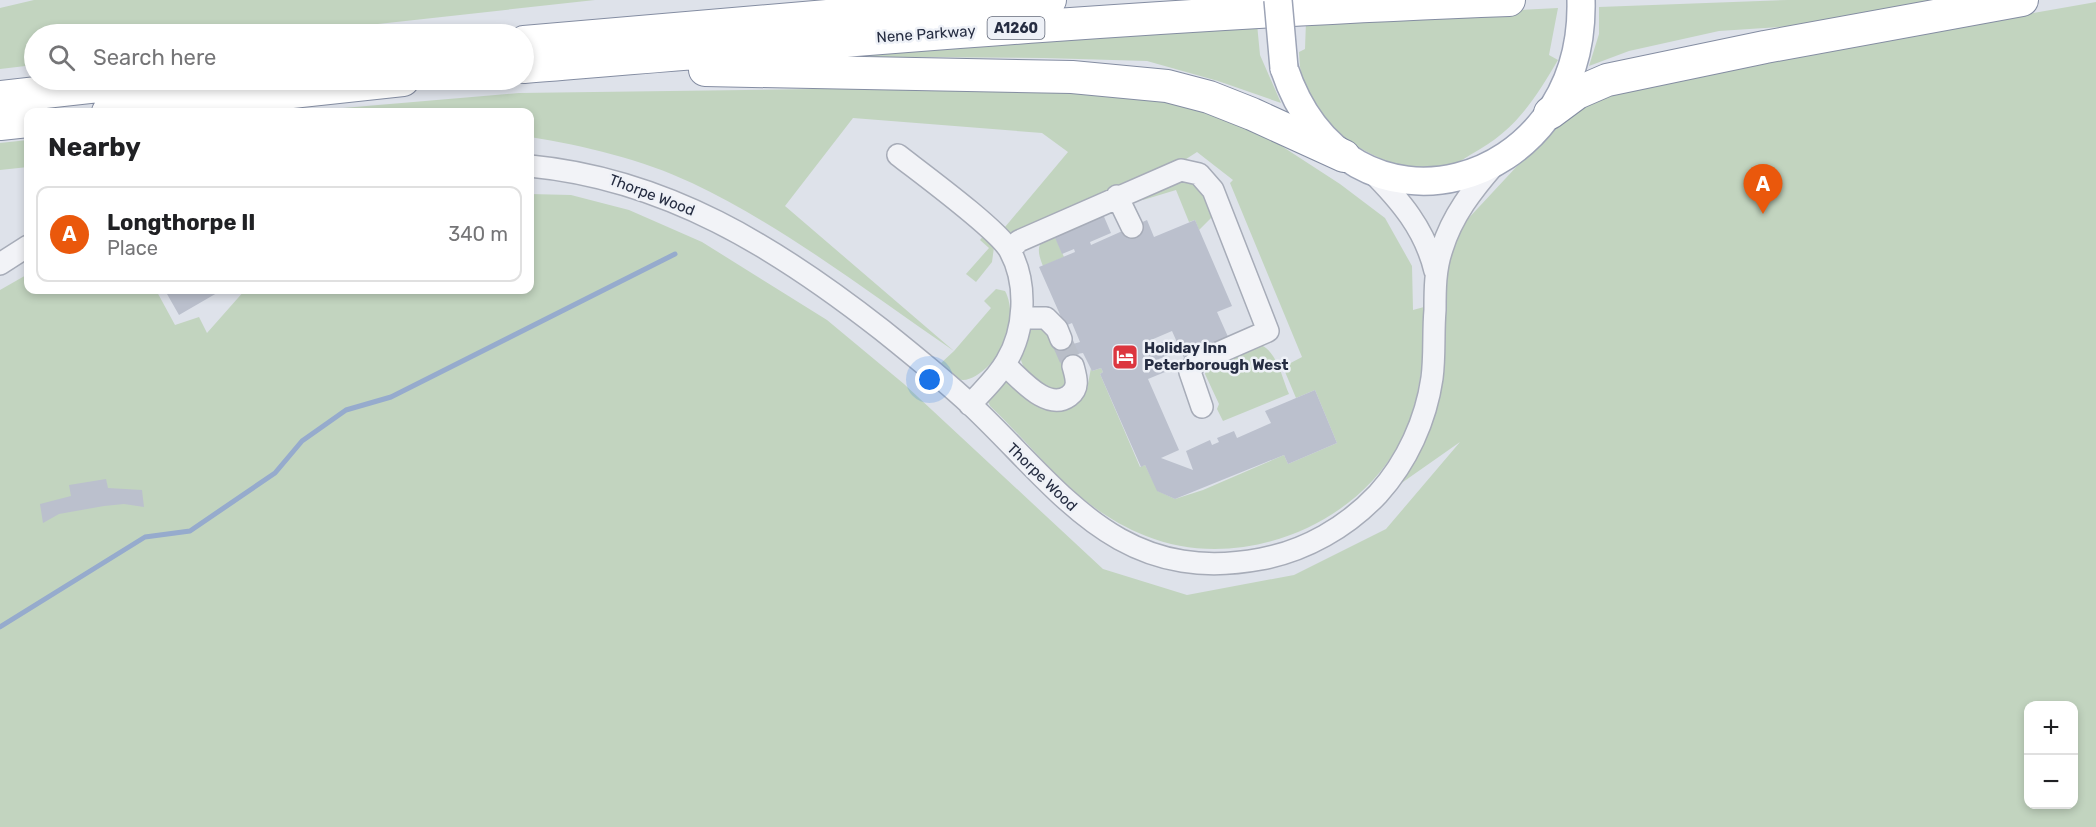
<!DOCTYPE html>
<html lang="en">
<head>
<meta charset="utf-8">
<style>
	body { margin:0; font-family:Rubik,sans-serif; background:#f6f6f6; color:#202124 }
	.controls { position:absolute; right:18px; bottom:18px; display:grid; overflow:hidden; border-radius:12px; box-shadow:0 3px 9px #0003 }
	.controls button { width:54px; height:54px; display:grid; place-items:center; padding:0; border:0; border-bottom:2px solid #e0e0e0; background:#fff; color:#202124; font:30px sans-serif }
	.you { position:absolute; left:930px; top:380px; width:21px; height:21px; margin:-15px; border:4px solid #fff; border-radius:50%; background:#1a73e8; box-shadow:0 0 0 9px #1a73e833 }
	.badge { display:grid; place-items:center; width:39px; height:39px; border-radius:50%; background:#ea580c; color:#fff; font-size:20px; font-weight:700 }
	.pin { position:absolute; translate:-50% -50px; filter:drop-shadow(0 2px 3px #0008) }
	.pin::after { content:''; position:absolute; top:32px; width:21px; height:18px; background:inherit; clip-path:polygon(0 0,100% 0,50% 100%) }
	.list { margin:0; padding:0; list-style:none }
	h2 { display:flex; justify-content:space-between; align-items:center; height:78px; margin:0; padding:0 24px; font-size:26px }
	h2 small { font-size:20px; font-weight:400; color:#757577 }
	.list li { display:grid; grid-template-columns:39px 1fr auto; gap:18px; align-items:center; box-sizing:border-box; height:96px; margin:0 12px 12px; padding:0 12px; border:2px solid #e0e0e0; border-radius:12px }
	.list b { display:block; font-size:22px; white-space:nowrap }
	.list p { margin:0; font-size:20px; white-space:nowrap; color:#757577 }
	.list em { font-size:20px; font-style:normal; color:#757577 }
	.icon { flex:none; width:33px; height:33px; fill:none; stroke:currentColor; stroke-width:2; stroke-linecap:round; stroke-linejoin:round }
	.map { position:relative; flex:none; width:2096px; height:827px; overflow:hidden }
	.search { position:absolute; background:#fff; box-shadow:0 3px 9px #0003; left:24px; top:24px; width:510px; height:66px; display:flex; align-items:center; gap:15px; box-sizing:border-box; padding:0 21px; border-radius:33px; color:#757577; font-size:22px }
	.panel { position:absolute; background:#fff; box-shadow:0 3px 9px #0003; left:24px; top:108px; width:510px; height:186px; border-radius:12px }
	.map>svg:first-child { display:block }
	.green { fill:#c2d4bf; fill-rule:evenodd }
	.lines { fill:none; stroke-linecap:round; stroke-linejoin:round }
	.stream { stroke:#96abcd; stroke-width:5 }
	.building { fill:#bbc0cd }
	.minor-tunnel { stroke:#b9bec8; stroke-width:21; stroke-dasharray:21 10; stroke-linecap:butt }
	.minor-casing { stroke:#a7acb8; stroke-width:24 }
	.major-casing { stroke:#9da4b6; stroke-width:30 }
	.highway-casing { stroke:#848da2; stroke-width:34 }
	.minor { stroke:#f2f3f7; stroke-width:21 }
	.major { stroke:#fff; stroke-width:27 }
	.highway { stroke:#fff; stroke-width:32 }
	.major-bridge-casing { stroke:#9da4b6; stroke-width:30; stroke-linecap:butt }
	.major-bridge { stroke:#fff; stroke-width:27 }
	.labels { text-anchor:middle; dominant-baseline:central; stroke-width:5; stroke-linejoin:round; paint-order:stroke }
	.shield { fill:#eef1f7; stroke:#626878; stroke-width:1.5 }
	.shield-label { font-size:14px; font-weight:bold; fill:#262d42 }
	.street-label { font-size:15px; fill:#262d42; stroke:#eef1f7 }
	.poi-label { font-size:15px; font-weight:bold; fill:#262d42; stroke:#eef1f7; text-anchor:start }
</style>
</head>
<body>
<div class="map">
<svg width="2096" height="827" viewBox="0 0 2096 827">
	<rect width="100%" height="100%" fill="#dee2ea"/>
	<path class="green" d="M34,0h561l-308,34h-253v31l-34,4v-61z
		M1788,0h206l-103,11 -98,15 -74,5 -90,20 -40,15 10,-32v-27z
		M2096,2v825h-2096v-537l28,-16v16h128l19,35 24,-8 8,16 38,-43h285v-96l41,1 58,15 73,32 125,78 77,64 199,185 84,26 107,-20 92,-46 74,-87 -67,47 36,-56 10,-71 7,-109 19,-31 95,-102 50,-32zM2028,706h46v98h-46z
		M1558,8l-9,47 9,5c-25,42 -43,71 -88,95 -7,4 -16,12 -24,13 -42,10 -108,-25 -132,-59 -12,-16 -14,-37 -15,-57l6,-3 1,-28z
		M1257,24l3,31 21,48 -63,-22 -71,-20 -103,-3 -277,-2z
		M885,88h169l131,14 72,28 83,54 45,34 27,48 1,44 11,-3c0,48 -2,94 -25,137 -47,86 -164,128 -253,92 -71,-28 -104,-81 -156,-130l-3,-7 12,-22 76,24 12,-12 4,-21 1,3 9,-3 2,4 -3,2 40,93 5,-2 13,26 17,8 28,-9 81,-35 4,9 49,-21 -22,-53 -19,8 -13,-31 19,-10 -72,-174 3,-3 -36,-28 -17,11 -172,72 -15,-12 3,-4 9,8 63,-75 -26,-19 -189,-15 -68,88 169,145 37,-43 -7,-7 12,-12 9,2c7,12 7,36 2,50 -6,14 -33,45 -49,38 -6,-2 -13,-10 -18,-15l14,-13c-85,-58 -169,-124 -262,-168 -51,-24 -107,-37 -162,-46v-25h-234l223,-19z
		M28,140v27l-28,3v-27z
		M1195,180l18,30 -1,7 -13,13 -4,-10 -6,2 -13,-32 -33,10 2,-6 20,-12z
		M1053,232l11,25 -21,9c-7,-17 -6,-24 10,-34z
		M984,235l10,12 -2,15 -16,20 -10,-8 23,-26 -9,-8z
		M1041,326l11,3 18,39 -4,23h-19c-23,-21 -38,-32 -16,-62z
		M1256,344c20,2 26,34 33,50l-66,27 -6,-12 2,-5 -14,-30 1,-6z"/>
	<g class="lines">
		<path class="stream" d="M0,627l145,-90 45,-6 85,-58 27,-32 44,-31 45,-13 284,-143"/>
	</g>
	<path class="building" d="M1102,212l9,21 -21,9 1,3 56,-25 7,17 41,-17 37,86 -15,6 12,27 -45,19 -12,-27 -21,9 3,6 9,-4 5,13 -9,4 6,13 -17,7 31,71 -18,8 32,12 -7,-19 24,-11 2,5 7,-3 -2,-4 17,-7 3,7 34,-15 -6,-12 50,-21 22,53 -49,21 -4,-9 -109,44 -18,-8 -12,-26 -4,2 -41,-93 3,-2 -2,-4 -9,3 -9,-18 -6,1 3,9 -17,6 -10,-26 16,-7 4,8 7,-2 -8,-19 -7,3 -26,-59 36,-15 -1,-3 -12,5 -9,-21z
		M175,290h40l2,3 -38,22 -12,-21z
		M106,479l2,9 34,2 2,17 -20,-3 -20,2 -45,8 -16,9 -3,-19 31,-8 -2,-11z"/>
	<g class="lines">
		<path class="minor-tunnel" d="M1061,339l12,27"/>
		<defs>
			<path id="minor" d="M898,155c23,18 101,75 112,96 18,33 15,80 -4,111 -9,16 -24,29 -36,43
				M530,166c136,13 246,81 352,164 30,24 61,49 89,75 90,85 147,181 290,154 44,-8 86,-32 117,-65 29,-32 48,-74 54,-116 3,-22 1,-46 3,-68 0,-20 0,-41 7,-61 10,-33 31,-60 53,-85
				M1370,170c30,30 55,59 65,101
				M1117,196l15,31
				M1010,250l9,-9 162,-71 18,4 14,16 55,141 -73,32 -5,9 12,35
				M0,264l28,-18
				M1022,318h24l11,11 4,10
				M1005,365c15,13 42,47 64,31 11,-8 7,-19 4,-30"/>
			<path id="major" d="M1284,68c63,189 302,124 297,-68"/>
			<path id="highway" d="M524,42l419,-36 107,-6
				M524,67c328,-27 656,-55 985,-67
				M705,70l367,7 95,9 42,11 43,17 92,42
				M0,97l152,-17
				M108,112l295,-32
				M1550,113l27,-20 30,-13 158,-33 257,-47
				M0,124l28,-3"/>
		</defs>
		<use href="#minor" class="minor-casing"/>
		<use href="#major" class="major-casing"/>
		<use href="#highway" class="highway-casing"/>
		<use href="#minor" class="minor"/>
		<use href="#major" class="major"/>
		<use href="#highway" class="highway"/>
		<defs>
			<path id="major-bridge" d="M1278,0l6,68"/>
		</defs>
		<use href="#major-bridge" class="major-bridge-casing"/>
		<use href="#major-bridge" class="major-bridge"/>
	</g>
	<defs>
		<symbol id="hotel-square" viewBox="-11 -11 22 22"><rect x="-9" y="-9" width="18" height="18" rx="4" fill="#dc363f" stroke="#eef1f7"/><path d="M-6-4.5h1.5V1H6V5H4.5V3h-9V5H-6ZM-4 0a1.8 1.8 0 1 1 3.6 0ZM.5 0V-2.5h3Q6-2.5 6 0Z" fill="#fff"/></symbol>
	</defs>
	<g fill-rule="evenodd">
		<use href="#hotel-square" x="1110" y="342" width="30" height="30"/>
	</g>
	<g class="labels">
		<rect class="shield" x="987.5" y="17" width="57" height="22" rx="4.5"/>
		<g class="shield-label">
			<text x="1016" y="28">A1260</text>
		</g>
		<g class="street-label">
			<text transform="translate(926 34) rotate(-4)">Nene Parkway</text>
			<text transform="translate(652 195) rotate(21)">Thorpe Wood</text>
			<text transform="translate(1042 477) rotate(44)">Thorpe Wood</text>
		</g>
		<g class="poi-label">
			<text x="1144" y="348">Holiday Inn<tspan x="1144" dy="17">Peterborough West</tspan></text>
		</g>
	</g>
</svg>
<div class="controls">
<button>+</button>
<button>−</button>
</div>
<div class="you"></div>
<div class="pin badge" style="left:1763px;top:214px">A</div>
<div class="search"><svg class="icon" aria-label="search" viewBox="0 0 24 24"><circle cx="10" cy="10" r="6"/><path d="M15 15l6 6"/></svg>Search here</div>
<section class="panel">
<h2>Nearby<small></small></h2>
<ul class="list">
<li><span class="badge">A</span><div><b>Longthorpe II</b><p>Place</p></div><em>340 m</em></li>
</ul>
</section>
</div>
</body>
</html>
